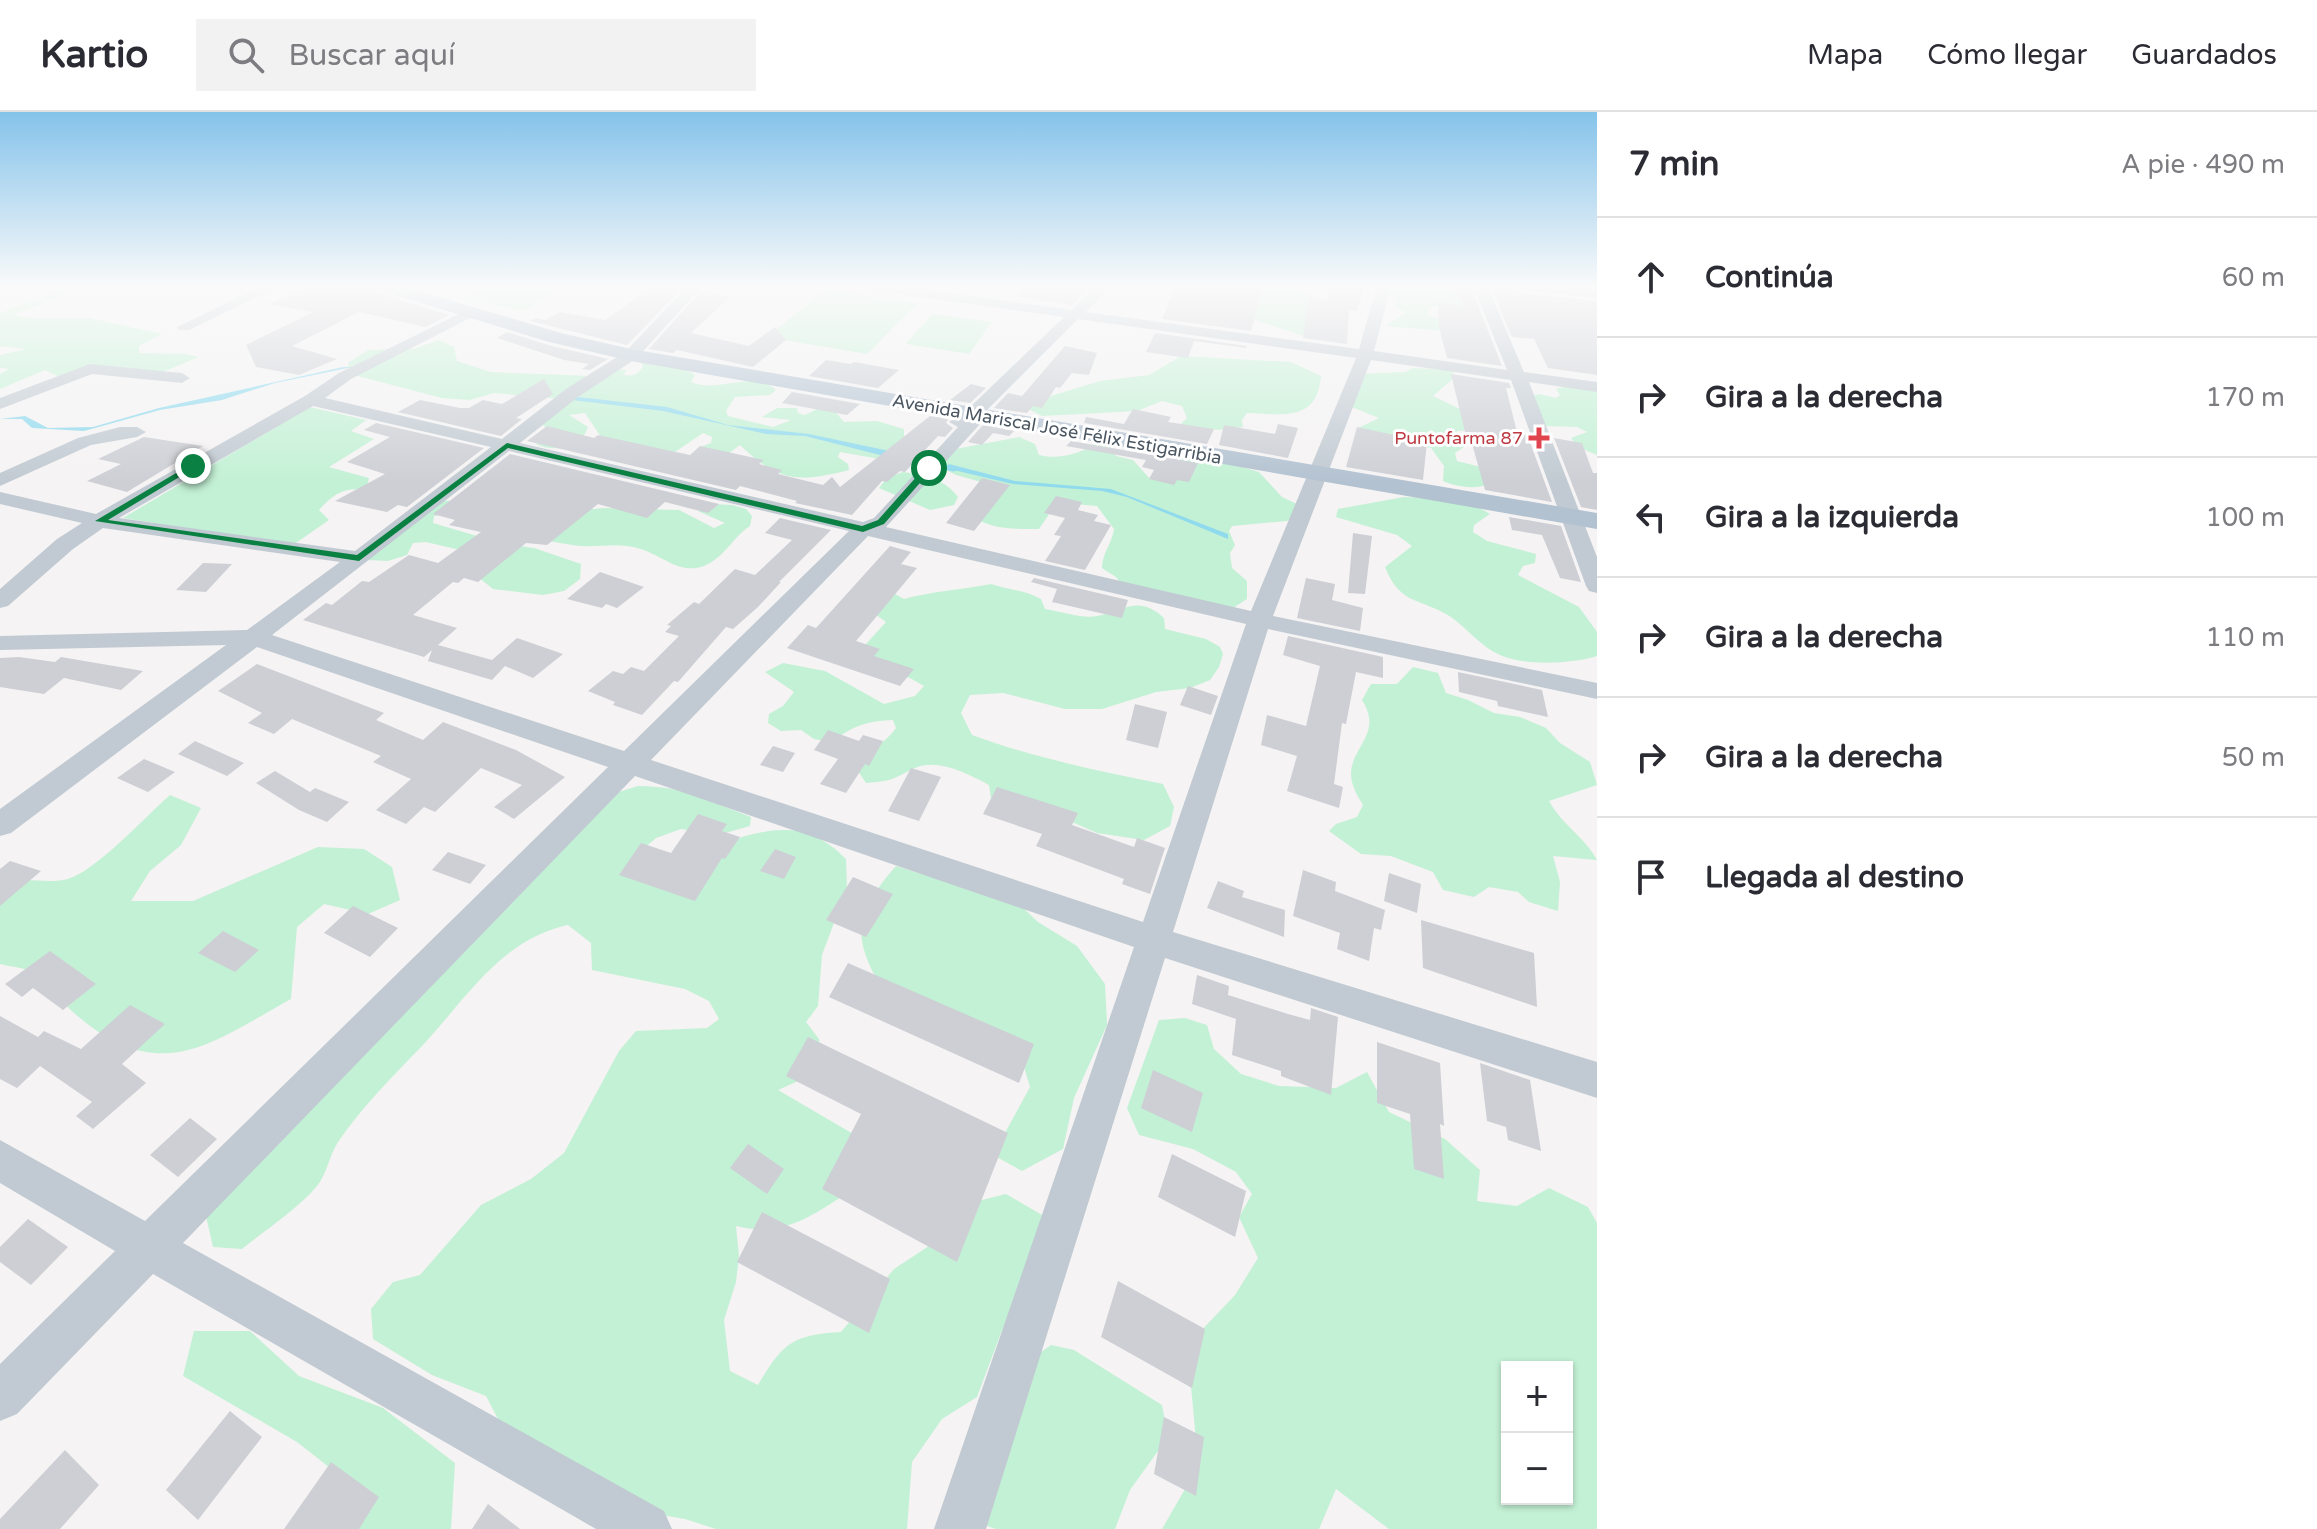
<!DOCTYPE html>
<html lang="es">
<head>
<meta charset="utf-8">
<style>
	body { margin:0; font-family:"Varela Round",sans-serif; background:#f2f2f3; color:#2b2b33 }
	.controls { position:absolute; right:24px; bottom:24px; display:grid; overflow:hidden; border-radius:0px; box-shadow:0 2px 6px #0004 }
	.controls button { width:72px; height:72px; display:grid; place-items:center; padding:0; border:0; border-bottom:2px solid #e1e1e2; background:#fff; color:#2b2b33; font:40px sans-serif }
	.stop { position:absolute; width:24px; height:24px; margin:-18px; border:6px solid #0b8043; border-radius:50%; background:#fff }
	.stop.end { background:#0b8043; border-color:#fff; box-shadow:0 2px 8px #0008 }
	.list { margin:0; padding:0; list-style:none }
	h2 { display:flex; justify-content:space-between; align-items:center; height:104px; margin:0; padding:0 32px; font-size:34px }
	h2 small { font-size:26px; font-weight:400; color:#7c7c81 }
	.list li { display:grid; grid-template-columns:52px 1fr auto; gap:24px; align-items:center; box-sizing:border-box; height:120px; padding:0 32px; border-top:2px solid #e1e1e2 }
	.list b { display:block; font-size:30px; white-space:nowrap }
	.list em { font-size:26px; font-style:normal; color:#7c7c81 }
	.icon { flex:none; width:44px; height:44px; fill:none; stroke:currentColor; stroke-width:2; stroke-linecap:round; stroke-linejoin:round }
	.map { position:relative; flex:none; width:1597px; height:1417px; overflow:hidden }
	header { display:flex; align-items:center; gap:48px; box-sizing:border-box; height:112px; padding:0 40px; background:#fff; border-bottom:2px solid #e1e1e2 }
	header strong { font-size:38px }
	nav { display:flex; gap:44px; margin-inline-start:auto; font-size:28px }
	.search { width:560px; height:72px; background:#f2f2f3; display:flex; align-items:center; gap:20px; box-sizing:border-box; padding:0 28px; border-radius:0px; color:#7c7c81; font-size:30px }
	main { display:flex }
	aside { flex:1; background:#fff }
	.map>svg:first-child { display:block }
	.green { fill:#c3f1d5; fill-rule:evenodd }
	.water { fill:#90daee }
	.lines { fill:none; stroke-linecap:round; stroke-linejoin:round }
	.stream { stroke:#90daee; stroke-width:5 }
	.building { fill:#cdcfd5 }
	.minor { fill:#c1cad2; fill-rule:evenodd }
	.major { fill:#b3c2d1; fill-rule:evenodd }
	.route { fill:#0b8043 }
	.health-dot { fill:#e0444e; stroke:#fff; stroke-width:3 }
	.labels { text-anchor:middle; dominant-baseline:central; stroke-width:6; stroke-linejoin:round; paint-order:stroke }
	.far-street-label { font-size:18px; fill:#4a5661; stroke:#fff }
	.far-health-label { font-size:18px; fill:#be3a42; stroke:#fff; text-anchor:end }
</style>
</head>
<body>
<header>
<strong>Kartio</strong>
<div class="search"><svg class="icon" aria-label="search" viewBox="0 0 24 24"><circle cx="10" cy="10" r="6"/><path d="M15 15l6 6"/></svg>Buscar aquí</div>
<nav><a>Mapa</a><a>Cómo llegar</a><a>Guardados</a></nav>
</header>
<main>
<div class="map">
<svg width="1597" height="1417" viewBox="0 0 1597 1417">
	<rect width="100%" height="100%" fill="#f5f3f3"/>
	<path class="green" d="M72,173h71l-42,4 -12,-3 -76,29 18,3h58l73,16 -23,12v7l47,1 13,3 -46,19 -31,-7 -62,8 -15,-7 -45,19v-15l9,-5 -9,-1v-13l26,-6 -26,-3v-33z
		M493,173h77l-46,25 -61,-10z
		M1251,173l43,4 26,9 -6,4 -1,37 -58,-19 -5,-8 -71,-2 -16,-5 10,-9z
		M1389,173h42l35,9 5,13 -37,-1 -6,5v4l26,8 -7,8 -55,-4 -6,-2 21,-13 -12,-4 3,-9 -12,-2z
		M826,177l92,14 -51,51 -100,-17z
		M932,202l60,8 -23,32 -63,-10z
		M439,228l15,7 3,14 34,11 100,4 -29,23 -68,-6 -25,7 -27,-2 -92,-24 -2,-11 20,-13 45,-1z
		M1181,244l110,6 30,14c-4,47 -39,38 -74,37l-5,7 1,7 -24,3 -40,-4 8,-8 -5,-12 -20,-5 -25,10 -95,5 -21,-11 79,-24 49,-6z
		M640,250l41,5 14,8 -4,7c28,12 61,-13 85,8l-6,5 -35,2 -9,14 2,5 45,11 18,-7 -29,-3 15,-9h20l1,5 7,2 14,-7 15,2 10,12 33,-1 27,8v14l-18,17 -46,-8 -2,5 10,7 1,6c-52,13 -70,12 -109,-25l-19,14 -23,-11 13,-5 1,-6 -9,-4 -28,19 -74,-15 -16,-24 -16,2 19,12c-6,21 -35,26 -52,17l13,-6 -3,-10 -8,-8 74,-51 14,1 -2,5c8,2 15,-1 19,-9z
		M1413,256l39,2 3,7 -22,19 25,12 17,1 4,21 -22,1 -1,7 8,9 -9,6 2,8 48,12c-18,18 -40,17 -62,8l1,-15 -13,-18 -67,-11 -8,-8 23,-11 -37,-15 12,-29 51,-2z
		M1572,273l25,4v66l-19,-8 -7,-9 16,-6 -10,-5 -31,-1 -21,-28 14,-4 17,4 4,-3 -4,-6z
		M310,295l56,13 -15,11 23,8 -45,28 40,11 -3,12c-22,-3 -33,4 -47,20l10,10 -36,25 -170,-27z
		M1019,325l16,7 4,11c18,5 43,-1 58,-13l13,5 6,9 17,4 17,19h23l10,-22 23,-1 53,16 23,25 19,9 3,8 -17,7 -55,5 -3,5 6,14 -5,8 2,15 15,13v18l-25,16 -96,-26 -10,-12 -14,-9c0,-15 10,-24 12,-39l-17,-23 -23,-2 -20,3 -15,22c-25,0 -50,1 -70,-15l16,-31 -29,-8 -22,-11 11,-13z
		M903,360c21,3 42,7 55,25l-4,8 -24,5 -51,-22 8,-10z
		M1404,385c30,1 60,0 86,17l-16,11 -1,7 14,9 49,13 -1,9 -12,3 -5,9 61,32 18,25v24c-25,8 -72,10 -97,-1 -19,-8 -33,-27 -49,-38 -29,-19 -51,-11 -66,-50l27,-21 -15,-11 -61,-18 2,-8z
		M434,388l17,1 -4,13 -13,2 -1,7 71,21 30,4 47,16 -1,15 -16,12 -21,4 -50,-6 -15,-12 -18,-27 -34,-8 -13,1 -6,12 -19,6 -21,-1z
		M710,392l22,1 14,4 6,7 -2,10c-17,11 -26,32 -46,40 -24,9 -41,-10 -63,-17 -21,-7 -40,-2 -61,-3 -20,-2 -41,-8 -61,-11l64,-25 21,-2 75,2 35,18 11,-5 -27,-12z
		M991,472c17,6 34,6 50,15l4,10c15,2 37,10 52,7 28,-5 41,-22 67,2l1,11 41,10 14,8 3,7 -4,13 -9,13 -20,8 -34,4 -54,17h-37l-62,-16 -33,2 -9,18 11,22c63,23 126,36 191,49l11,23 -4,19 -26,14 -47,-7 -36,-16h-57l-13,-19 -2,-13c-21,-11 -51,-27 -74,-17 -24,11 -20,13 -49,15l-10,-15c11,-18 28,-23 40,-40l-3,-8c-26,1 -41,6 -61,22l-18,-3 -13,-9 -20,1 -13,-8 1,-9 14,-8 11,-14 -29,-20 18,-9 42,8 59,33 31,-8 9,-10 -14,-8 -40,-8 -13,-16 29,-32 -11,-8 20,-20 9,5c29,-8 57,-9 87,-15z
		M1413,555l25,6 8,20 22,7 26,13 26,4 26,11 14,15 30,19 7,23 -48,16c14,25 34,34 48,59l-44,-4 7,26 -2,29 -29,-9 -11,-10 -29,-5 -15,10 -31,-7 -10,-18 -42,-16 -30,-2 -32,-23 7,-7 21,-7 6,-12c-3,-5 -7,-11 -9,-17 -15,-37 33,-49 8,-88l9,-16h26z
		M638,674c46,0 71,15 113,31l-1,9 -32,9 -37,-6 -25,9 -15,13 -4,21c26,-9 51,-17 77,-26 51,-17 90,-30 132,13l1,29 -25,67 -4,51 -12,16 13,17 3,24 -17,15 -27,12 77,45 7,49c-44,26 -72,55 -126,42l3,30 -3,26 -12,38 6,51 28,14c25,-42 34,-50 83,-53l53,-63 41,-27 23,-36 48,-12 36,21 6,38 -22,67 -24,10 -25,67 -35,22 -30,43 -5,67h-191l-31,-10 -89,-15 -96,-81 -14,-27 -54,-21 -59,-36 -2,-30 22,-27 27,-7 61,-70 50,-26 33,-26 55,-102 17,-20 71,-3 12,-9 -10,-18 -24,-12 -93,-19 -1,-27 -23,-18c-67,14 -103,75 -146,121 -30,31 -60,61 -84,96 -9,14 -11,32 -21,44 -20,24 -51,43 -75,63l-29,-2 -7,-31 403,-421z
		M170,683l31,13 -20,37 -31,26 -19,30h62l125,-54 46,2 28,18 8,33 -32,14 -44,-10 -27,23 -6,72c-83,46 -132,88 -217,14 -11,-10 -27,-33 -38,-40 -9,-5 -25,-6 -36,-9v-80c22,-9 46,1 68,-5 29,-9 78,-63 102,-84z
		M896,754l124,39 18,17 39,24 28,38 2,41 -33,73 -11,51 -41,22 -29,-16 37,-68 -11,-37 -126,-41c-36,-64 -49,-84 3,-143z
		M1185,906l22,7 7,24 27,25 38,12 57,2 31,-16 22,40 56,27 35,31 -3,31 40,5 32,-18 39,19 9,16v306h-208l-53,-40 -17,40h-157l23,-40 11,-49 -5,-54 9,-54 35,-37 23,-37 -19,-41 13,-23 -16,-22 -43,-23 -54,-14 -12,-27 32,-88zM1507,1255h60v132h-60z
		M194,1219h56l49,45 84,32 72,55 -4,66h-96l-7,-47 -51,-40 -114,-66z
		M1051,1233l23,5 88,55 6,32 -38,53 -15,39h-119l-12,-4 9,-139z"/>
	<path class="water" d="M343,255h10l-78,16 -53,17 -62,10 -76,21 -52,-3 -10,-9h-22l25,-3 23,12 45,-1 66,-19z
		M578,285l89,10 61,18 81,9 104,22 -5,6 -103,-26 -39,-2 -103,-23 -91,-11z
		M949,352l66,17 96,8 117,45v5l-101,-42 -25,-6 -89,-7 -68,-16z"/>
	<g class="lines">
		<path class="stream" d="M907,347l47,10"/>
	</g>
	<path class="building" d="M318,173h51l5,7 75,23 -23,12 -67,-15 -67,34 45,13 -38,16 -43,-8 -10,-22 67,-33 -45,-8z
		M655,173l27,3 -55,57 -97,-24 6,-3 9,2 15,-8 45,8z
		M1020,173h70l-17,20 -53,-8z
		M1177,173h87l-13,46 -89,-12z
		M1328,173h37l-8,26 -8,-1 -2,34 -44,-6 5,-41 20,3z
		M1455,173h15l32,81 -55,-8 -8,-31 -1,-24 25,3z
		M1490,173h12l10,7 85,9v74l-49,-7 -14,-29 -22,-2z
		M701,179l29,6 -39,36 58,13 26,-19 11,13 -33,27 -76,-17 -4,3 -24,-4z
		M507,220l41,13 60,14 -18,11 -8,-1 7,-5 -25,-4 -67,-22z
		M1155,221l92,13 -1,2 -52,-7 -6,17 -42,-6z
		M1065,234l32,7 -8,22 -17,-2 -12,15 -4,-1 -14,21 -9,-2 -6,7 -33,-5 14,-15 14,3z
		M826,248l25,4 3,-2 45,8 -21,18 -69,-12z
		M1451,262l58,9 2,5h-5l11,44 10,2 25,68 -67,-12 -16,-57 -4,-1z
		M544,267l9,15 -37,24 6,1 -21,17 -103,-24 22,-12 40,8h9l14,-8 19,4z
		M971,272l15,4 -16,15 -20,-3z
		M792,280l68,12 -13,11 -65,-12z
		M1133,297l38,8 -3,5 46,7 -7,15 -123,-21 2,-6 38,7z
		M930,304l18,3 -2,4 7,5 -8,9 -7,-1 -33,36 -5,-1 -13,11 -5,-1 -30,34 -57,-12 2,-2 -57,-15 -4,4 -209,-49 20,-15 47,12 4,-3 92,20 10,-9 64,14 -5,4 23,6 -4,4 45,11 9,-8 8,10z
		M376,311l108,25 -77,59 -9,-2 -11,7 -52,-11 50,-27 -38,-12 43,-25 -26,-7z
		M1278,312l20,4 -10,30 -69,-13 5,-20 51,9z
		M983,313l31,6 -5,5 -16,-3 -11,12 -14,-3z
		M1357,315l70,15 -4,38 -77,-13z
		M144,325l59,9 -76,46 -40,-11 34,-17 -23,-5z
		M1554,326l28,5 11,30h4v37l-16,-3z
		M1071,329l127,22 -9,19 -12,-2 -3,5 -25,-6 5,-9 -12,-3 4,-7 -80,-14z
		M510,342l209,50 -11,9 -43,-11 -18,16 -49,-14 -51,41 -21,-2 -48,39 -14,-4 -6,5 -5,-1 -40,33 44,13 -19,17 54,15 25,-22 46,16 -30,24 -28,-12 -13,14 -64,-19 4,-11 -8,7 -121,-37 23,-17 6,2 30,-24 7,1 40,-27 29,8 43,-31 -32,-7 6,-5 -22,-6z
		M982,366l28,7 -36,46 -28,-8z
		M1056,384l26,6 -4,8 20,5 -4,6 17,4 -26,45 -40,-9 16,-25 -7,-1 11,-17 -21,-5z
		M1509,405l52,9 20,56 -21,-4 -18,-43 -30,-5z
		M780,406l51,12 -52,52h2l-23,25 -25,22 -7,-2 -48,55 -4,-1 -32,34 -29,-10 2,-3 -27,-11 25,-20 10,3 8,-7 13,4 35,-35 -14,-4 6,-6 -4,-1 27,-23 5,2 36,-35 20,6 37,-35 -27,-7z
		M1353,421l19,3 -7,58 -17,-1z
		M890,434l21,6 -10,12 16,4 -61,73 24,8 -6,7 40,13 -14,17 -113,-38 21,-23 8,3z
		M203,451l29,1 -26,28 -30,-2z
		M600,460l44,15 -27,21 -11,-4 -4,4 -35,-9z
		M1034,466l94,22 -6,18 -70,-16 5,-13 -26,-7z
		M1306,466l29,6 -3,16 31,8 -3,23 -63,-13z
		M1288,524l95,21v21l-27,-6 -10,52 -4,-1 -8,61 9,3 -4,21 -52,-17 10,-35 -36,-11 6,-30 39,11 14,-60 -37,-11z
		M19,545l36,5 6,-5 82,14 -22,19 -57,-12 -20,16 -44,-7v-29z
		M257,552l127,49 -8,7 47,20 20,-18 73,28 49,27 -51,42 -20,-12 28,-22 -41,-17 -46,44 -11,-5 -18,17 -30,-14 35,-31 -38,-17 8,-6 -89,-37 -18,15 -26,-11 14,-10 -44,-22z
		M1458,560l84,18 6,27 -50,-11 -1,-5 -38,-9z
		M1188,574l30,10 -7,19 -31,-10z
		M1135,592l32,8 -9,36 -32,-8z
		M828,618l31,11 4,-6 20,6 -14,25 -4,-2 -19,29 -26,-9 18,-25 -24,-9z
		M195,629l49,22 -17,13 -49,-22z
		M773,634l22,7 -12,19 -23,-7z
		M144,647l31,13 -27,20 -31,-14z
		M911,656l30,9 -22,44 -31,-10z
		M275,659l35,21 5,-4 34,14 -22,20 -28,-12 -43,-27z
		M997,675l81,26 -6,12 62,22 3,-9 28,10 -15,46 -28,-10 2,-5 -88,-33 6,-12 -59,-20z
		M698,702l29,10 -5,7 18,6 -15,22 -3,-1 -27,43 -76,-26 22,-32 30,10z
		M775,737l21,8 -12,22 -24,-8z
		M448,740l38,13 -16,19 -38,-14z
		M10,749l31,10 -41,35v-37z
		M1303,758l33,12 -1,9 50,19 -4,20 -7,-2 -5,33 -32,-12 3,-16 -47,-17z
		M1389,761l32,11 -4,29 -33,-12z
		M853,765l40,17 -27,43 -40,-17z
		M1218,769l26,10 -2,6 43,13 -1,27 -77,-29z
		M353,794l45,22 -28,29 -46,-24z
		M1421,808l113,33 3,54 -114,-39z
		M223,819l36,19 -24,22 -37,-19z
		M50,839l46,33 -33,26 -30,-22 -11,9 -17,-13z
		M848,851l186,81 -15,39 -190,-86z
		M1197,863l32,11 -1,9 60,19 22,6 1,-12 27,9 -7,78 -50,-19v-5l-49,-16 4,-36 -44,-15z
		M130,893l35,19 -43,40 24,19 -53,46 -17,-13 16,-14 -52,-36 -23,22 -17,-9v-63l38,21 6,-6 37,18z
		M808,925l200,96 -51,129 -135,-73 39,-75 -75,-38z
		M1377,930l63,21 4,63 -4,-2 4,55 -30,-10 -4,-55 -33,-11z
		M1480,951l50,17 11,71 -33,-11 -2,-13 -19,-6z
		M1153,958l50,23 -11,39 -51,-24z
		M190,1006l27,21 -39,38 -28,-22z
		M748,1032l36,25 -17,25 -37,-26z
		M1172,1042l74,37 -11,46 -77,-40z
		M762,1100l128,67 -21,54 -132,-71z
		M28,1107l40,28 -37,38 -31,-23v-15z
		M1118,1169l87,48 -13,59 -91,-51z
		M230,1299l32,26 -64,83 -32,-30z
		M1164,1305l40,20 -8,59 -42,-22z
		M65,1338l34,35 -39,44h-60v-10z
		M331,1350l48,35 -20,32h-75z
		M488,1392l32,25h-48z"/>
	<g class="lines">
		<path class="minor" d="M264,173h18l-93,45h-10l-2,-3z
			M689,173h14l-66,73 -59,39 -58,46 343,79 11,-4 84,-91 -9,-5 18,-12 97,-93 -201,-28 -7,-4h36l180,25 25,-25h15l-26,27 273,37 18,-64h14l-17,66 133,19 -34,-85h14l37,87 73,10v10l-68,-10 68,175v36l-8,-2 -3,-5 -75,-206 -140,-20 -98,256 324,67v16l-329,-70 -95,303 424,130v36l-432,-140 -179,571h-52l200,-582 -499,-171 -452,467 481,268 8,18h-76l-443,-255 -136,140 -17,7v-57l115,-113 -115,-68v-43l145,81 463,-454 -351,-120 -246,186 -11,3v-27l226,-164 -226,5v-14l247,-6 93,-68 -237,-34 -30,21 -65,57 -8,2v-19l57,-50 25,-16 -82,-19v-12l96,22 209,-118 34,-23 130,-64 7,4 -2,3 -123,63 -26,19 177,41 64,-50 59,-37zM1078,207l278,39 -105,253 -365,-84 95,-104 1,-8zM313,294l178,41 -136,104 -236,-33zM509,339l340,80 -225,220 -352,-116zM868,424l378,88 -103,298 -492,-162z
			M1505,173h45l47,5v8l-85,-9z
			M90,252l92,9 8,5 -8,5 -90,-9 -92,35v-11z
			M120,315h17l9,5 -9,5 -46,8 -91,41v-13l78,-35z"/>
		<path class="major" d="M372,173h27l162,48 70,16 966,164v16l-966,-168 -82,-19 -174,-53z"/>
	</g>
	<linearGradient id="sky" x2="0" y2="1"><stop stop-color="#85c3ea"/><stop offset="0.47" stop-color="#fafafa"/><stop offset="1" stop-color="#fafafa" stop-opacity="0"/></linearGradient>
	<rect width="1597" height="371" fill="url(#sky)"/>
	<path class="route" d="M507,331l355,83 16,-6 48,-54 7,2 -49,56 -21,8 -355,-84 -149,113 -264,-40 98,-58 3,4 -88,53 249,35z"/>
	<path class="health-dot" d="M1535 314h8v8h8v8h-8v8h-8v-8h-8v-8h8z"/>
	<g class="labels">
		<g class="far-street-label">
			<text transform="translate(1057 317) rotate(10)">Avenida Mariscal José Félix Estigarribia</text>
		</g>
		<g class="far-health-label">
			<text x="1523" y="326">Puntofarma 87</text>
		</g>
	</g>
</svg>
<div class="controls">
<button>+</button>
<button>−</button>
</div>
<div class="stop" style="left:929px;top:356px"></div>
<div class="stop end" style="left:193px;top:354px"></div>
</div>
<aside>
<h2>7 min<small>A pie · 490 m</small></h2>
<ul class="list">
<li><svg class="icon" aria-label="ahead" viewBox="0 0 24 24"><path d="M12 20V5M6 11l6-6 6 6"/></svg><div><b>Continúa</b></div><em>60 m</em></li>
<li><svg class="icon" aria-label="right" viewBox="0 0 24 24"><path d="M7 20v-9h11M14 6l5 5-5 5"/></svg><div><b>Gira a la derecha</b></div><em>170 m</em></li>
<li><svg class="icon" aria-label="left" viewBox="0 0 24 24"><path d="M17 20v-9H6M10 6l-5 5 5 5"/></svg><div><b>Gira a la izquierda</b></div><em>100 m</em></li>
<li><svg class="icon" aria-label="right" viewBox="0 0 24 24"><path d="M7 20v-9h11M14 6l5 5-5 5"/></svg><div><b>Gira a la derecha</b></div><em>110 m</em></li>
<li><svg class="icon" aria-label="right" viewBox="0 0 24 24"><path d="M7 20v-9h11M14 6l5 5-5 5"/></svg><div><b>Gira a la derecha</b></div><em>50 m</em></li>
<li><svg class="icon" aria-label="arrive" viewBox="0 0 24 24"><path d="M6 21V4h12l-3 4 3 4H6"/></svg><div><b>Llegada al destino</b></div></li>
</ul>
</aside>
</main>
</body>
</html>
